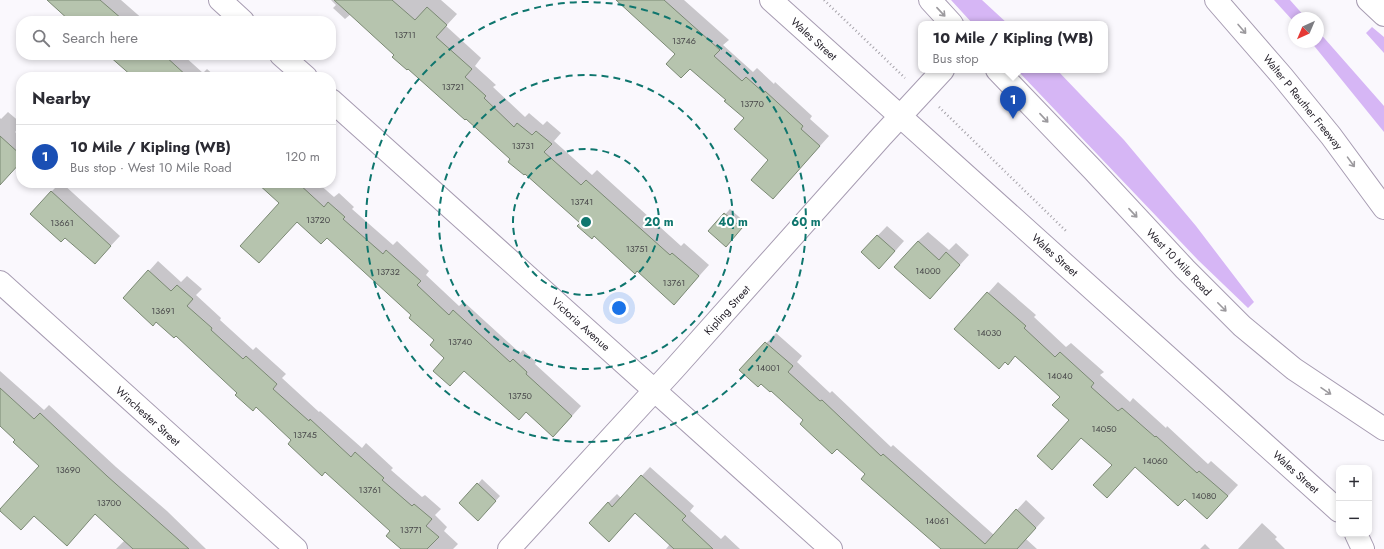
<!DOCTYPE html>
<html lang="en">
<head>
<meta charset="utf-8">
<style>
	body { margin:0; font-family:Jost,sans-serif; background:#f7f7f7; color:#2b2b33 }
	.controls { position:absolute; right:12px; bottom:12px; display:grid; overflow:hidden; border-radius:8px; box-shadow:0 2px 6px #0003 }
	.controls button { width:36px; height:36px; display:grid; place-items:center; padding:0; border:0; border-bottom:1px solid #e1e1e2; background:#fff; color:#2b2b33; font:20px sans-serif }
	.compass { position:absolute; left:1288px; top:12px; width:36px; height:36px; border-radius:50%; background:#fff; box-shadow:0 2px 6px #0003; rotate:224deg }
	.you { position:absolute; left:619px; top:308px; width:14px; height:14px; margin:-10px; border:3px solid #fff; border-radius:50%; background:#1a73e8; box-shadow:0 0 0 6px #1a73e833 }
	.badge { display:grid; place-items:center; width:26px; height:26px; border-radius:50%; background:#0b8043; color:#fff; font-size:13px; font-weight:700 }
	.pin { position:absolute; translate:-50% -33px; filter:drop-shadow(0 1px 2px #0008) }
	.pin::after { content:''; position:absolute; top:21px; width:14px; height:12px; background:inherit; clip-path:polygon(0 0,100% 0,50% 100%) }
	.popup { position:absolute; left:918px; top:21px; width:190px; height:52px; box-sizing:border-box; display:grid; place-content:center; border-radius:8px; background:#fff; filter:drop-shadow(0 1px 3px #0005); font-size:13px; white-space:nowrap; color:#7c7c81 }
	.popup b { font-size:15px; color:#2b2b33 }
	.popup::after { content:''; position:absolute; left:50%; top:100%; margin-left:-8px; border:8px solid transparent; border-top-color:#fff }
	.list { margin:0; padding:0; list-style:none }
	h2 { display:flex; justify-content:space-between; align-items:center; height:52px; margin:0; padding:0 16px; font-size:17px }
	h2 small { font-size:13px; font-weight:400; color:#7c7c81 }
	.list li { display:grid; grid-template-columns:26px 1fr auto; gap:12px; align-items:center; box-sizing:border-box; height:64px; padding:0 16px; border-top:1px solid #e1e1e2 }
	.list b { display:block; font-size:15px; white-space:nowrap }
	.list p { margin:0; font-size:13px; white-space:nowrap; color:#7c7c81 }
	.list em { font-size:13px; font-style:normal; color:#7c7c81 }
	.icon { flex:none; width:22px; height:22px; fill:none; stroke:currentColor; stroke-width:2; stroke-linecap:round; stroke-linejoin:round }
	.map { position:relative; flex:none; width:1384px; height:549px; overflow:hidden }
	.search { position:absolute; background:#fff; box-shadow:0 2px 6px #0003; left:16px; top:16px; width:320px; height:44px; display:flex; align-items:center; gap:10px; box-sizing:border-box; padding:0 14px; border-radius:16px; color:#7c7c81; font-size:15px }
	.panel { position:absolute; background:#fff; box-shadow:0 2px 6px #0003; left:16px; top:72px; width:320px; height:116px; border-radius:16px }
	.map>svg:first-child { display:block }
	.green { fill:#d6b6f5 }
	.shadow { fill:#0003 }
	.building { fill:#b6c4ae; stroke:#7b8974 }
	.lines { fill:none; stroke-linecap:round; stroke-linejoin:round }
	.minor-casing { stroke:#a79cb2; stroke-width:24 }
	.major-casing { stroke:#a79cb2; stroke-width:24 }
	.highway-casing { stroke:#a79cb2; stroke-width:24 }
	.path { stroke:#a5a2a9; stroke-width:2.5; stroke-dasharray:1 3; stroke-linecap:butt }
	.minor { stroke:#fff; stroke-width:22 }
	.major { stroke:#fff; stroke-width:22 }
	.highway { stroke:#fff; stroke-width:22 }
	.oneway { stroke:#9c9a9e }
	.ring { fill:none; stroke:#0f766e; stroke-width:2; stroke-dasharray:7 5 }
	.labels { text-anchor:middle; dominant-baseline:central; stroke-width:4; stroke-linejoin:round; paint-order:stroke }
	.number-label { font-size:9px; fill:#48484a }
	.street-label { font-size:11px; fill:#231f28; stroke:#fff }
	.centre { fill:#0f766e; stroke:#fff; stroke-width:2 }
	.ring-label { font-size:12px; text-anchor:middle; font-weight:bold; fill:#0f766e; stroke:#fff; stroke-width:4; stroke-linejoin:round; paint-order:stroke }
</style>
</head>
<body>
<div class="map">
<svg width="1384" height="549" viewBox="0 0 1384 549">
	<rect width="100%" height="100%" fill="#faf8fd"/>
	<path class="green" d="M951,0h31l26,24h-35z
		M1274,0h16l16,18h-12v4z
		M1372,27l12,10v16l-18,-20z
		M1318,31l66,75v26l-73,-90h7z
		M1017,70h40l67,70 72,86 58,76 -6,6 -50,-48z"/>
	<path class="shadow" d="M59,0h62l24,21h-62z
		M331,0h110l16,14 -11,12 35,32 -6,8 21,19 -3,2 32,30 4,-4 14,12 4,-4 14,12 -7,8 38,34 5,-5 84,76 3,-3 25,22 -25,28 -47,-23 -56,-47 -230,-209 -6,5 -12,-11 3,-3z
		M618,0h66l45,40 -6,5 30,27 4,-4 17,16 1,-2 37,34 -2,3 19,17 -47,52 -12,-28 -25,-42 -18,-19z
		M110,55h73l20,18 4,-4 9,8h-81z
		M8,112l13,11v3l-6,6 6,5v25l-21,14v-58l1,1z
		M60,183h2l58,53 -16,17 -53,-61z
		M259,183h59l16,14 5,-4 15,14 -2,2 41,36 4,-4 32,30 -3,4 33,31 5,-4 56,51 3,-3 13,12 -1,2 46,42 -18,20 -37,-15 -80,-53 -10,-18 -23,-25 -86,-79 -47,-33z
		M730,209l16,14 -16,17 -20,-9z
		M887,226l17,15 -15,17 -27,-6z
		M928,232l21,18 7,-7 13,12 -39,43 -12,-57z
		M158,261l23,21 6,-6 15,13 -6,6 25,23 -1,2 33,30 3,-3 30,27 -4,4 37,34 1,-1 42,37 4,-5 27,25 -2,2 31,27 3,-2 16,14 -6,6 12,12 -3,4 14,13 -5,5h-46l-15,-18 -136,-125 -18,-13 -89,-122z
		M998,282l38,33 -2,2 32,30 5,-4 33,29 -4,3 30,27 3,-4 33,30 1,-2 41,38 3,-3 27,24 -20,22 -33,-10 -49,-31 -23,-1 -31,-28 -12,-17 -9,-23 -45,-42 -60,-26z
		M776,333l26,23 -5,6 33,31 2,-2 59,56 2,-2 101,90 32,-35 19,18 -19,21 11,10h-95l-75,-75 -96,-84 -30,-20z
		M0,371l44,39 5,-5 67,62 51,44 39,38h-90l9,-9 -29,-27 -21,23 -34,-70 -41,-41z
		M650,467l44,39 -4,5 31,28 4,-4 15,14h-74l4,-5 -34,-32 -18,20 -10,-29 9,-9 4,4z
		M482,479l18,17 -17,19 -5,-31z
		M1262,523l15,14 -2,2 10,10h-47z
		M1205,544l5,5h-10z"/>
	<path class="building" d="M47,0h53l22,19 -2,2h-50z
		M334,0h58l23,20 12,-13 20,18 -11,12 36,32 -7,8 21,19 -2,2 30,29 3,-4 15,12 4,-4 16,13 -8,8 37,33 5,-5 84,75 2,-2 27,23 -25,29 -37,-34 -2,3 -41,-38 -2,3 -15,-13 3,-3 -55,-49 -1,1 -16,-13 2,-3 -44,-40 -1,1 -57,-51 -1,1 -15,-13 2,-2z
		M616,0h48l56,50 -6,6 28,25 4,-4 18,16 1,-2 38,35 -2,3 19,17 -47,53 -22,-19 17,-20 -34,-31 10,-11 -20,-17 2,-1 -36,-31 -9,9 -15,-14 9,-10z
		M108,55h56l24,22h-55z
		M0,136l21,19v7l-21,23z
		M257,183h41l26,24 4,-5 17,15 -2,2 40,35 3,-4 35,31 -4,4 32,30 4,-5 57,52 3,-3 14,13 -1,2 46,42 -19,21 -27,-25 -7,8 -55,-49 -14,15 -17,-15 11,-13 -14,-13 4,-5 -25,-22 2,-3 -84,-77 -6,6 -24,-22 -38,41 -19,-17 39,-43z
		M51,191l60,55 -16,18 -30,-26 -4,4 -31,-28z
		M724,213l18,15 -16,19 -18,-16z
		M877,235l18,16 -16,18 -18,-17z
		M918,241l21,19 7,-8 14,13 -30,34 -36,-32z
		M148,270l23,21 6,-6 16,14 -6,7 25,22 -1,2 32,29 3,-3 31,28 -4,5 36,32 1,-2 41,38 4,-5 29,26 -2,2 30,26 2,-2 18,15 -6,7 13,11 -12,12h-26l-15,-13 4,-5 -65,-59 -3,4 -34,-32 3,-4 -35,-33 -3,4 -18,-16 2,-2 -61,-57 -2,2 -18,-16 -3,4 -30,-28z
		M987,292l39,34 -2,2 31,29 5,-5 34,31 -3,4 27,24 4,-3 33,29 1,-1 41,37 2,-2 29,25 -21,23 -22,-20 -7,7 -43,-39 -28,31 -14,-13 19,-20 -31,-27 -29,32 -15,-14 32,-36 -17,-15 8,-8 -45,-41 -7,9 -3,-3 -6,7 -45,-40z
		M765,342l28,24 -5,6 32,29 2,-1 59,56 2,-2 102,90 31,-35 20,19 -19,21h-76l-80,-70 4,-5 -28,-25 -5,5 -32,-30 3,-4 -32,-29 -1,1 -9,-8 -3,3 -19,-17z
		M0,388l34,31 6,-6 67,63 82,73h-56l-38,-35 -28,32 -33,-30 -13,14 -21,-19v-2l39,-43 -26,-24 2,-2 -15,-14z
		M641,475l45,41 -4,4 31,29h-39l-39,-36 -26,29 -20,-19 19,-21 4,5z
		M477,483l19,18 -18,20 -19,-18z"/>
	<g class="lines">
		<defs>
			<path id="minor" d="M220,0l23,21
				M771,0l568,511
				M281,55l25,22
				M331,100l500,449
				M0,282l296,267
				M1356,534l7,15
				M509,549l166,-181 206,-231 62,-67"/>
			<path id="major" d="M930,0l22,24
				M1368,0l16,15
				M997,70l96,100 92,99 57,57 52,43 90,60"/>
			<path id="highway" d="M1216,0l66,76 49,60 53,72"/>
		</defs>
		<use href="#minor" class="minor-casing"/>
		<use href="#major" class="major-casing"/>
		<use href="#highway" class="highway-casing"/>
		<path class="path" d="M824,0l81,78
			M939,107l127,124"/>
		<use href="#minor" class="minor"/>
		<use href="#major" class="major"/>
		<use href="#highway" class="highway"/>
	</g>
	<defs><path id="oneway-shaft" d="M-6 0H5M1.5-3L5.5 0L1.5 3" fill="none" stroke-width="1.6" stroke-linecap="round" stroke-linejoin="round"/></defs>
	<g class="oneway">
		<use href="#oneway-shaft" transform="translate(941 12) rotate(47)"/>
		<use href="#oneway-shaft" transform="translate(1242 29) rotate(49)"/>
		<use href="#oneway-shaft" transform="translate(1044 118) rotate(47)"/>
		<use href="#oneway-shaft" transform="translate(1351 162) rotate(54)"/>
		<use href="#oneway-shaft" transform="translate(1133 213) rotate(47)"/>
		<use href="#oneway-shaft" transform="translate(1222 307) rotate(45)"/>
		<use href="#oneway-shaft" transform="translate(1326 391) rotate(34)"/>
	</g>
	<g class="ring">
		<circle cx="586" cy="222" r="73"/>
		<circle cx="586" cy="222" r="147"/>
		<circle cx="586" cy="222" r="220"/>
	</g>
	<g class="labels">
		<g class="number-label">
			<text x="405" y="34">13711</text>
			<text x="684" y="40">13746</text>
			<text x="453" y="86">13721</text>
			<text x="752" y="103">13770</text>
			<text x="523" y="145">13731</text>
			<text x="582" y="201">13741</text>
			<text x="318" y="219">13720</text>
			<text x="62" y="222">13661</text>
			<text x="637" y="248">13751</text>
			<text x="928" y="270">14000</text>
			<text x="388" y="271">13732</text>
			<text x="674" y="282">13761</text>
			<text x="163" y="310">13691</text>
			<text x="989" y="332">14030</text>
			<text x="460" y="341">13740</text>
			<text x="768" y="367">14001</text>
			<text x="1060" y="375">14040</text>
			<text x="520" y="395">13750</text>
			<text x="1104" y="428">14050</text>
			<text x="305" y="434">13745</text>
			<text x="1155" y="460">14060</text>
			<text x="68" y="469">13690</text>
			<text x="370" y="489">13761</text>
			<text x="1204" y="495">14080</text>
			<text x="109" y="502">13700</text>
			<text x="937" y="520">14061</text>
			<text x="411" y="529">13771</text>
		</g>
		<g class="street-label">
			<text transform="translate(814 39) rotate(42)">Wales Street</text>
			<text transform="translate(1303 102) rotate(51)">Walter P Reuther Freeway</text>
			<text transform="translate(1055 255) rotate(42)">Wales Street</text>
			<text transform="translate(1179 262) rotate(46)">West 10 Mile Road</text>
			<text transform="translate(727 310) rotate(-48)">Kipling Street</text>
			<text transform="translate(581 324) rotate(42)">Victoria Avenue</text>
			<text transform="translate(148 416) rotate(42)">Winchester Street</text>
			<text transform="translate(1296 472) rotate(42)">Wales Street</text>
		</g>
	</g>
	<circle cx="586" cy="222" r="6" class="centre"/>
	<g class="ring-label">
		<text x="659" y="226">20 m</text>
		<text x="733" y="226">40 m</text>
		<text x="806" y="226">60 m</text>
	</g>
</svg>
<div class="controls">
<button>+</button>
<button>−</button>
</div>
<svg class="compass" viewBox="-18 -18 36 36"><path d="M0-13l5 13h-10z" fill="#e53935"/><path d="M0 13l5-13h-10z" fill="#7c7c81"/></svg>
<div class="you"></div>
<div class="pin badge" style="left:1013px;top:119px;background:#1a4fb4">1</div>
<div class="popup"><b>10 Mile / Kipling (WB)</b>Bus stop</div>
<div class="search"><svg class="icon" aria-label="search" viewBox="0 0 24 24"><circle cx="10" cy="10" r="6"/><path d="M15 15l6 6"/></svg>Search here</div>
<section class="panel">
<h2>Nearby<small></small></h2>
<ul class="list">
<li><span class="badge" style="background:#1a4fb4">1</span><div><b>10 Mile / Kipling (WB)</b><p>Bus stop · West 10 Mile Road</p></div><em>120 m</em></li>
</ul>
</section>
</div>
</body>
</html>
